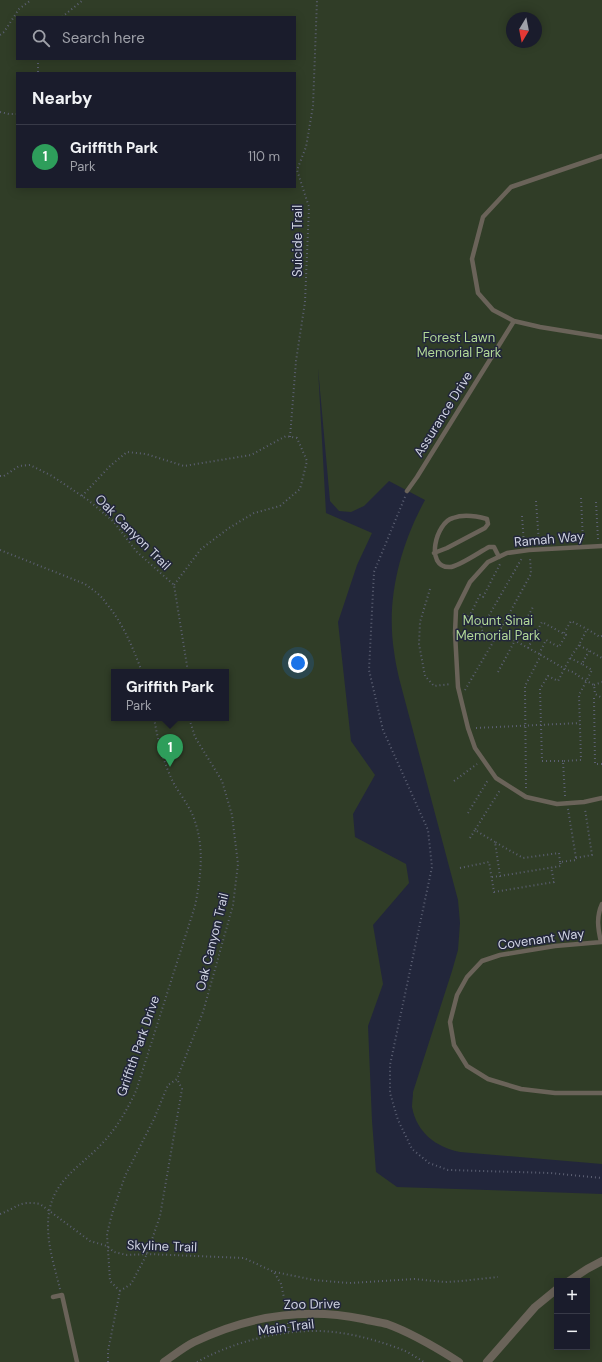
<!DOCTYPE html>
<html lang="en">
<head>
<meta charset="utf-8">
<style>
	body { margin:0; font-family:"DM Sans",sans-serif; background:#272938; color:#f1f3f6 }
	.controls { position:absolute; right:12px; bottom:12px; display:grid; overflow:hidden; border-radius:0px; box-shadow:0 2px 10px #0003 }
	.controls button { width:36px; height:36px; display:grid; place-items:center; padding:0; border:0; border-bottom:1px solid #383a48; background:#1a1c2c; color:#f1f3f6; font:20px sans-serif }
	.compass { position:absolute; left:506px; top:12px; width:36px; height:36px; border-radius:50%; background:#1a1c2c; box-shadow:0 2px 10px #0003; rotate:190deg }
	.you { position:absolute; left:298px; top:663px; width:14px; height:14px; margin:-10px; border:3px solid #fff; border-radius:50%; background:#1a73e8; box-shadow:0 0 0 6px #1a73e833 }
	.badge { display:grid; place-items:center; width:26px; height:26px; border-radius:50%; background:#f1a17d; color:#fff; font-size:13px; font-weight:700 }
	.pin { position:absolute; translate:-50% -33px; filter:drop-shadow(0 1px 2px #0008) }
	.pin::after { content:''; position:absolute; top:21px; width:14px; height:12px; background:inherit; clip-path:polygon(0 0,100% 0,50% 100%) }
	.popup { position:absolute; left:111px; top:669px; width:118px; height:52px; box-sizing:border-box; display:grid; place-content:center; border-radius:0px; background:#1a1c2c; filter:drop-shadow(0 1px 3px #0005); font-size:13px; white-space:nowrap; color:#9fa1a9 }
	.popup b { font-size:15px; color:#f1f3f6 }
	.popup::after { content:''; position:absolute; left:50%; top:100%; margin-left:-8px; border:8px solid transparent; border-top-color:#1a1c2c }
	.list { margin:0; padding:0; list-style:none }
	h2 { display:flex; justify-content:space-between; align-items:center; height:52px; margin:0; padding:0 16px; font-size:17px }
	h2 small { font-size:13px; font-weight:400; color:#9fa1a9 }
	.list li { display:grid; grid-template-columns:26px 1fr auto; gap:12px; align-items:center; box-sizing:border-box; height:64px; padding:0 16px; border-top:1px solid #383a48 }
	.list b { display:block; font-size:15px; white-space:nowrap }
	.list p { margin:0; font-size:13px; white-space:nowrap; color:#9fa1a9 }
	.list em { font-size:13px; font-style:normal; color:#9fa1a9 }
	.icon { flex:none; width:22px; height:22px; fill:none; stroke:currentColor; stroke-width:2; stroke-linecap:round; stroke-linejoin:round }
	.map { position:relative; flex:none; width:602px; height:1362px; overflow:hidden }
	.search { position:absolute; background:#1a1c2c; box-shadow:0 2px 10px #0003; left:16px; top:16px; width:280px; height:44px; display:flex; align-items:center; gap:10px; box-sizing:border-box; padding:0 14px; border-radius:0px; color:#9fa1a9; font-size:15px }
	.panel { position:absolute; background:#1a1c2c; box-shadow:0 2px 10px #0003; left:16px; top:72px; width:280px; height:116px; border-radius:0px }
	.map>svg:first-child { display:block }
	.green { fill:#303d27; fill-rule:evenodd }
	.lines { fill:none; stroke-linecap:round; stroke-linejoin:round }
	.path { stroke:#5c6073; stroke-width:2; stroke-dasharray:1 3; stroke-linecap:butt }
	.service { stroke:#6a6359; stroke-width:4.5 }
	.tertiary { stroke:#6a6359; stroke-width:8 }
	.labels { text-anchor:middle; dominant-baseline:central; stroke-width:3; stroke-linejoin:round; paint-order:stroke }
	.street-label { font-size:13px; fill:#cfd3e1; stroke:#22263b }
	.park-label { font-size:13px; fill:#b2d897; stroke:#22263b }
</style>
</head>
<body>
<div class="map">
<svg width="602" height="1362" viewBox="0 0 602 1362">
	<rect width="100%" height="100%" fill="#22263b"/>
	<path class="green" d="M0,0h602v1164l-142,-12c-24,-5 -43,-19 -48,-45 0,-5 1,-10 1,-15l39,-121 6,-21 2,-27 -2,-23 -59,-222c-2,-9 -4,-18 -5,-27 -8,-52 6,-105 31,-151l-36,-19 -25,25 -13,6 -12,-1 -9,-10 -12,-133 8,145 46,20 -15,32 -19,57 13,119 24,34 -22,39 2,23 51,27 3,19 -36,42 10,59 -15,42 4,95 4,51 21,15 205,7v168h-602zM17,17h278v42h-278zM512,18h24v24h-24zM17,73h278v114h-278zM114,672h112v46h-112zM557,1281h30v66h-30z"/>
	<g class="lines">
		<path class="path" d="M62,17l21,-17
			M0,35l4,-3 15,-23 12,-9
			M38,59v14
			M0,112l9,2h8
			M290,437l6,-76 9,-59 4,-95 -12,-37 9,-23 7,-41 4,-106
			M0,476h4l15,-10 11,-1 22,11 36,24 25,21 24,31 37,33 14,87
			M82,496l28,-30 17,-14 19,2 38,12 67,-11 35,-19 11,2 10,23 -7,28 -20,17 -26,7 -25,15 -28,21 -27,36
			M405,497l-31,75 -5,98 14,60 45,100 4,37 -42,198v28l8,27 14,29 17,14 19,7 102,3 52,5
			M581,498l2,43
			M536,501l3,42
			M596,502l2,37
			M522,516l2,28
			M0,550l85,34c8,6 16,11 21,19 17,20 27,45 36,69
			M430,589l-10,33 -1,22 6,32 9,10 17,-2
			M463,614l19,10 -1,5 4,5 10,5
			M469,617l11,-22 3,2 17,-33
			M487,619l35,-61
			M482,624l3,-4 4,-1 13,8
			M499,632l32,-58 -1,-17
			M564,633l7,-12 16,8
			M602,636l-2,1 -13,-8 -8,16 23,13
			M579,645l-9,13 12,6
			M528,648l14,-26 24,13 -7,12 -13,-7 -7,14
			M498,672l35,-65
			M594,685l8,-3
			M465,690l34,-58 42,23
			M594,698l1,66h7
			M476,728l104,-5
			M563,761h-21l-2,-72 8,-13 10,5 12,-23
			M454,781l23,-17
			M526,788l-1,-102 16,-31 26,15 6,2 7,5 14,8 1,9 7,4
			M565,796l-2,-35 18,-1 -2,-65 13,-25 -10,-6 7,-13
			M568,809l8,49
			M468,813l20,-33
			M470,838l5,-8
			M495,842l-20,-12 25,-40
			M560,862l-1,-9 -36,5 -28,-16 5,34 61,-10 -1,-4 16,-2v-2l16,-3 -7,-46
			M460,868l29,-6 5,30 60,-10 -3,-15
			M492,877l8,-1
			M0,1214c17,-6 19,-14 40,-10l50,37 17,5 7,6 13,3 20,-1 97,4 30,14 7,12 5,23
			M275,1272l39,8 35,3 65,-4 31,3 16,-1 37,-4
			M60,1289c-5,-20 -12,-42 -12,-63 0,-47 33,-57 59,-88 12,-14 21,-30 29,-47l59,-185c6,-30 10,-60 -2,-90 -5,-12 -14,-23 -20,-34 -10,-21 -15,-41 -19,-64
			M120,1291l-10,-10 -3,-47 5,-20 13,-38 29,-57 14,-34 9,-6 26,-67 30,-107 5,-41 -6,-49 -10,-34 -27,-44 -6,-19
			M288,1323l1,11
			M108,1362v-11l12,-60 11,-7 16,-30 13,-38 22,-127 -5,-10
			M197,1362c36,-20 82,-32 123,-31 28,1 57,9 83,19 7,3 14,8 21,12"/>
		<path class="service" d="M602,156l-91,31 -28,30 -11,42 6,34 15,17 21,11 26,6 62,10
			M407,491l10,-14 97,-156
			M602,546l-73,4 -22,3 -19,9 -18,20 -14,28 -1,23 3,54 10,41 7,20 21,30 30,19 31,7 27,-2 18,-4
			M434,553l13,-5 38,-20 3,-4 -1,-5c-11,-3 -23,-5 -34,-1 -17,4 -29,50 -3,49 8,0 31,-16 39,-20h5l5,10
			M601,942c-3,-13 -5,-25 1,-38
			M602,942l-47,4 -55,9 -18,6 -15,16 -10,18 -7,27 4,23 13,21 21,13 33,10 34,4h47
			M53,1297l9,-2 15,67"/>
		<path class="tertiary" d="M569,1281l18,-12 15,-8
			M164,1362c10,-7 20,-15 30,-20 54,-26 111,-35 169,-23 8,2 16,3 24,5 25,9 50,24 72,38
			M487,1362l48,-55 22,-18"/>
	</g>
	<g class="labels">
		<g class="street-label">
			<text transform="translate(297 241) rotate(-90)">Suicide Trail</text>
			<text transform="translate(443 414) rotate(-58)">Assurance Drive</text>
			<text transform="translate(133 532) rotate(45)">Oak Canyon Trail</text>
			<text transform="translate(549 539) rotate(-5)">Ramah Way</text>
			<text transform="translate(541 939) rotate(-8)">Covenant Way</text>
			<text transform="translate(212 942) rotate(-76)">Oak Canyon Trail</text>
			<text transform="translate(138 1046) rotate(-71)">Griffith Park Drive</text>
			<text transform="translate(162 1246) rotate(2)">Skyline Trail</text>
			<text transform="translate(312 1304) rotate(-1)">Zoo Drive</text>
			<text transform="translate(286 1327) rotate(-7)">Main Trail</text>
		</g>
		<g class="park-label">
			<text x="459" y="337">Forest Lawn<tspan x="459" dy="15">Memorial Park</tspan></text>
			<text x="498" y="620">Mount Sinai<tspan x="498" dy="15">Memorial Park</tspan></text>
		</g>
	</g>
</svg>
<div class="controls">
<button>+</button>
<button>−</button>
</div>
<svg class="compass" viewBox="-18 -18 36 36"><path d="M0-13l5 13h-10z" fill="#e53935"/><path d="M0 13l5-13h-10z" fill="#9fa1a9"/></svg>
<div class="you"></div>
<div class="pin badge" style="left:170px;top:767px;background:#2e9e5b">1</div>
<div class="popup"><b>Griffith Park</b>Park</div>
<div class="search"><svg class="icon" aria-label="search" viewBox="0 0 24 24"><circle cx="10" cy="10" r="6"/><path d="M15 15l6 6"/></svg>Search here</div>
<section class="panel">
<h2>Nearby<small></small></h2>
<ul class="list">
<li><span class="badge" style="background:#2e9e5b">1</span><div><b>Griffith Park</b><p>Park</p></div><em>110 m</em></li>
</ul>
</section>
</div>
</body>
</html>
